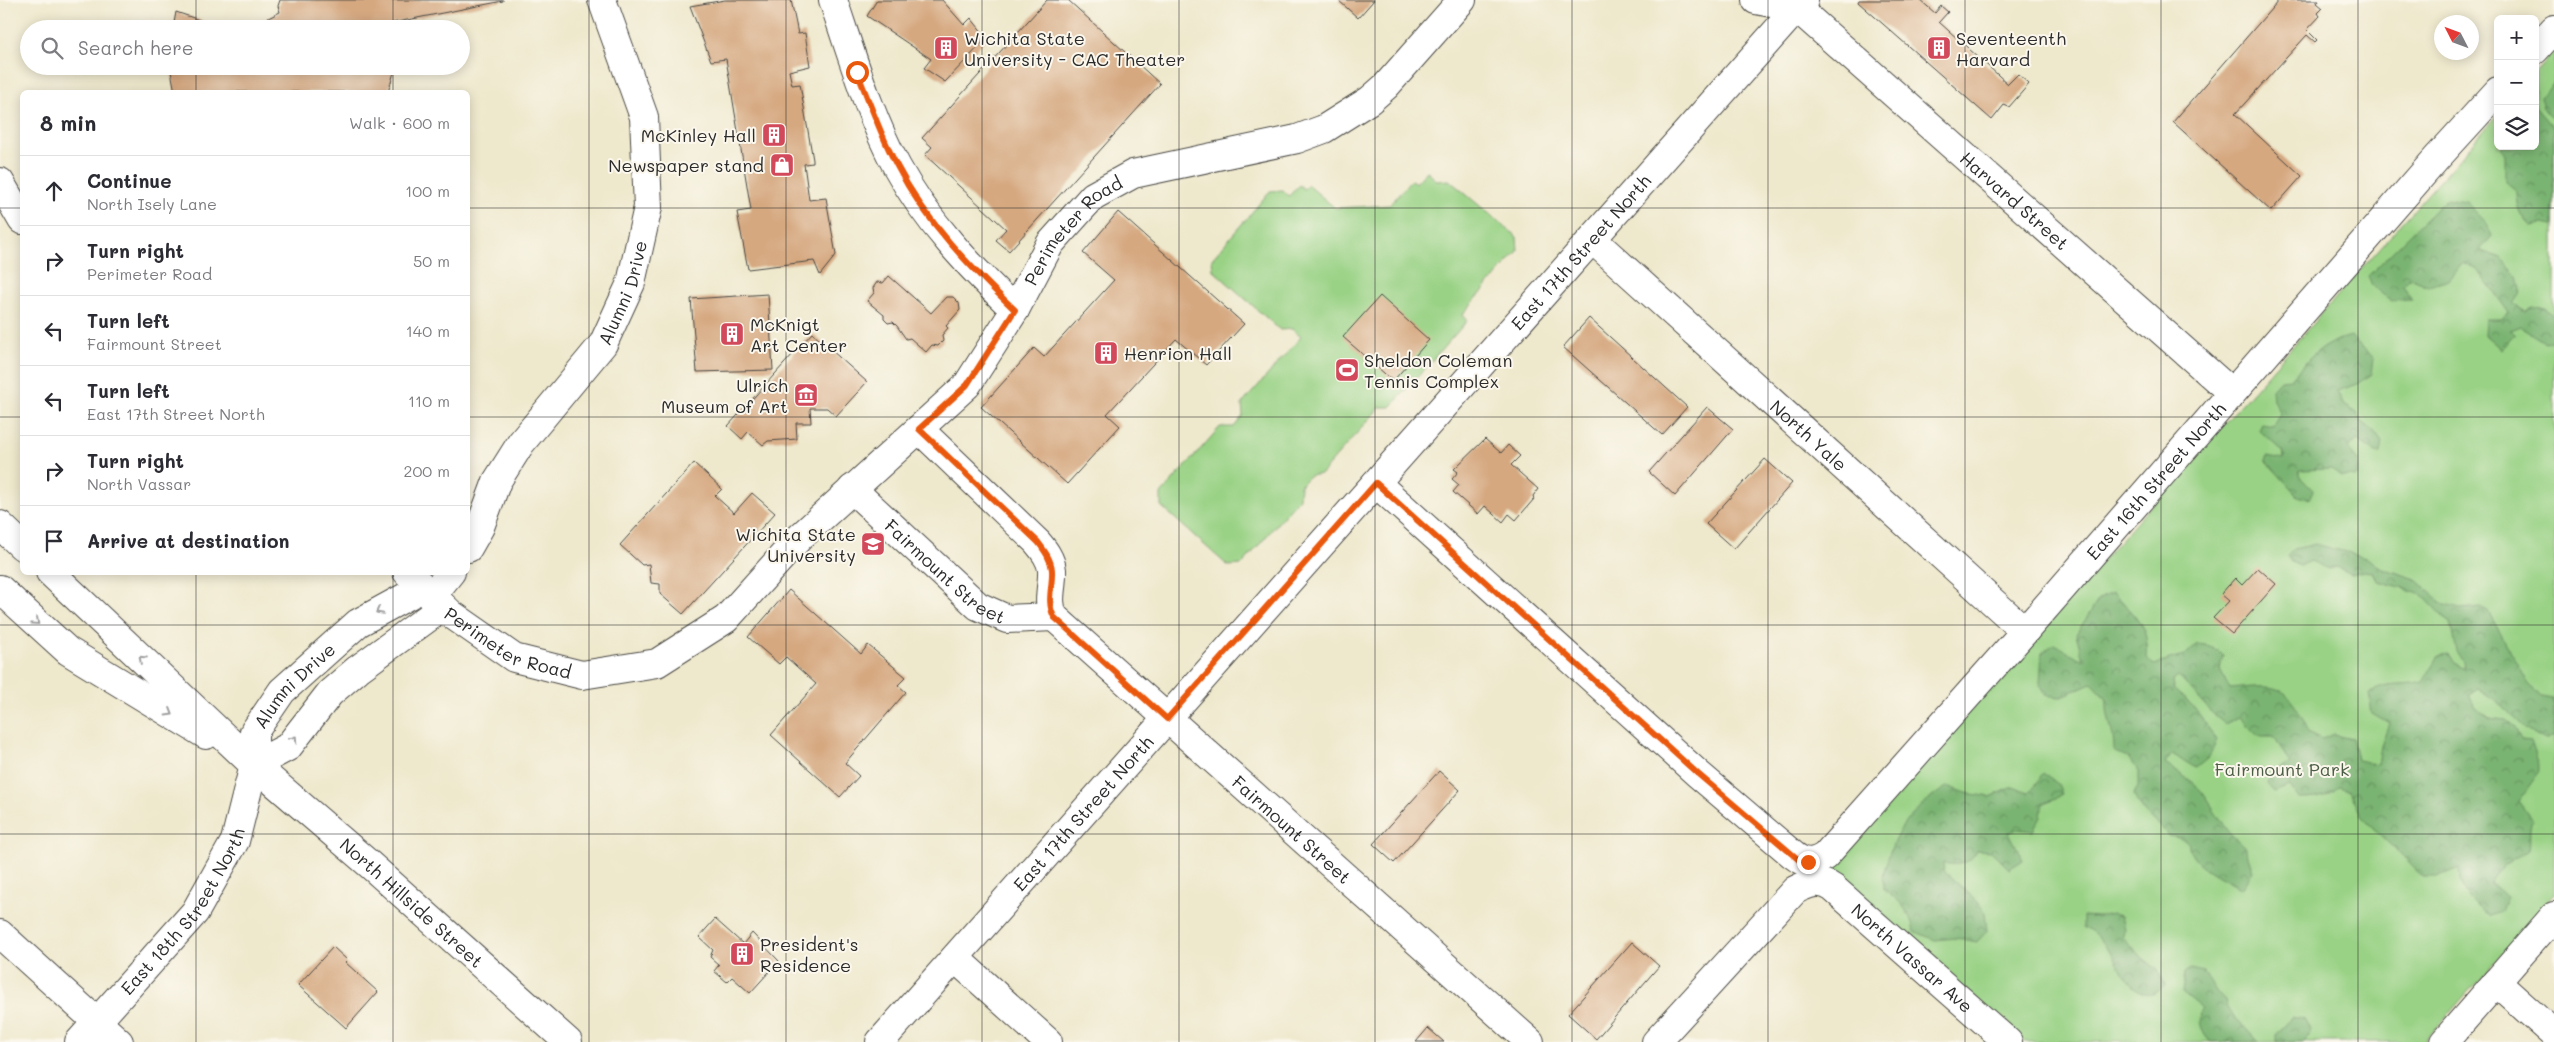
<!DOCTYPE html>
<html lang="en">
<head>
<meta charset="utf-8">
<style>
	body { margin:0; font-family:Mali,sans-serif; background:#f2f2f3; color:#2b2b33 }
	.controls { position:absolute; right:15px; top:15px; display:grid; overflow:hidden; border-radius:8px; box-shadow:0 2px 12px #0003 }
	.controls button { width:45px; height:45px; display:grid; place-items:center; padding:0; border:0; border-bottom:1px solid #e1e1e2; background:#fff; color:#2b2b33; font:25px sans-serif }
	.compass { position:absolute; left:2434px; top:15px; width:45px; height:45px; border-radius:50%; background:#fff; box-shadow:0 2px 12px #0003; rotate:312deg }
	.stop { position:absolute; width:15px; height:15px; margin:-11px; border:4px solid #ea580c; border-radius:50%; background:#fff }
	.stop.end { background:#ea580c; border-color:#fff; box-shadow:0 1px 5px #0008 }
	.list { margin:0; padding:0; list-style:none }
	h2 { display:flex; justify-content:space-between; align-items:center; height:65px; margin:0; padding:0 20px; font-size:21px }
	h2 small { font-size:16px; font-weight:400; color:#7c7c81 }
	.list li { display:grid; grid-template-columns:32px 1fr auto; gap:15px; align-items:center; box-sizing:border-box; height:70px; padding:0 20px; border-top:1px solid #e1e1e2 }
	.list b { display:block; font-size:19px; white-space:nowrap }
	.list p { margin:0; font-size:16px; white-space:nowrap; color:#7c7c81 }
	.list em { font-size:16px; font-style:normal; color:#7c7c81 }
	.icon { flex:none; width:28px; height:28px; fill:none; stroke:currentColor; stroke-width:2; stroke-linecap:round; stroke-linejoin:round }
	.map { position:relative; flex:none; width:2554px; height:1042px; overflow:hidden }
	.search { position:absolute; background:#fff; box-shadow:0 2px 12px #0003; left:20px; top:20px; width:450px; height:55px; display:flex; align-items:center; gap:12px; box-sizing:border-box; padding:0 18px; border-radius:28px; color:#7c7c81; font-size:19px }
	.panel { position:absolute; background:#fff; box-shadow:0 2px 12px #0003; left:20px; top:90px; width:450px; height:485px; border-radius:8px }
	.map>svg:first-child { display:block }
	.green { fill:#99d285; stroke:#627e58 }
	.forest { fill:url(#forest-crowns); stroke:#52704e }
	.building { fill:#d5a880 }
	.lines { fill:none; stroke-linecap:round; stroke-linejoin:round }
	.minor-casing { stroke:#484743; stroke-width:30 }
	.major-casing { stroke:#484743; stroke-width:30 }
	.minor { stroke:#fff; stroke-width:28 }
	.major { stroke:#fff; stroke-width:28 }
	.oneway { stroke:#a0a0a0 }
	.route { stroke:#ea580c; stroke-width:6 }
	.grid { fill:none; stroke:#2b2b2b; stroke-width:1; stroke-opacity:0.55 }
	.labels { text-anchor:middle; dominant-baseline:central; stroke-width:4; stroke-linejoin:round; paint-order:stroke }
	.poi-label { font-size:18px; fill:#2b2b2b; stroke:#fbf7ec; text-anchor:start }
	.street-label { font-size:18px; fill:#2b2b2b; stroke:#fbf7ec }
	.park-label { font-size:18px; fill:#4c5d46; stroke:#fbf7ec }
</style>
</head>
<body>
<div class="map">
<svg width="2554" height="1042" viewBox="0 0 2554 1042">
	<defs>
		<pattern id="forest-crowns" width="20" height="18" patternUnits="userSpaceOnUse" patternTransform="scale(1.25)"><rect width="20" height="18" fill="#7ab472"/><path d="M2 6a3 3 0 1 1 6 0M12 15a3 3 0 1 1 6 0" fill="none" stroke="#64935e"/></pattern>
	</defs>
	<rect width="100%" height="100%" fill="#fbf7ec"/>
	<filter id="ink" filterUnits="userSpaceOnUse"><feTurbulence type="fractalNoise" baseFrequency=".02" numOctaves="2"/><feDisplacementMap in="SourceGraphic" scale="10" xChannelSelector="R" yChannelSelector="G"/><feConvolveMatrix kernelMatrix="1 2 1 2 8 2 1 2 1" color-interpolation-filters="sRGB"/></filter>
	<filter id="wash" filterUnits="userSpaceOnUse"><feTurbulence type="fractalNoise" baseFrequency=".0096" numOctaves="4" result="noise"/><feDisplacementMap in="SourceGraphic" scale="20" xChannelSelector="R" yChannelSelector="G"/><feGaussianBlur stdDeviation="1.12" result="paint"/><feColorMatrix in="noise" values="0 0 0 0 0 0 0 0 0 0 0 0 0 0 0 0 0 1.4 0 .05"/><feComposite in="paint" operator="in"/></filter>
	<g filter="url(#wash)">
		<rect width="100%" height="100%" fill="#eee8cc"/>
		<path class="green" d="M2554,51v843l-130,148h-400l-196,-172 670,-755v31h37v-74z
			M1427,171l10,10 12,-1 68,57 1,14 -56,64 5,6 -76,86h-11l-59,67 -12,2 -9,9 -1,13 -57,67 -14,1 -67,-60v-12l59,-67h14l9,-11 -1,-12 59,-67 -9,-8 -12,1 -67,-60 -1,-11 58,-68 13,-1 6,6 10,-11 5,4 4,-4 27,23 55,-3 21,-25 5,3z"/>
		<path class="forest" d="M2554,83v37l-10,-12 -3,-11z
			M2535,106l19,22v98l-11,-2 -12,2c-11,-11 -14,-20 -14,-35l-12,-10v-26l-4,-9h34z
			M2446,199l20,3 20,20 6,14 -12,14 21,8 17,19 3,11 -1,7 -7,8 13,8c10,-9 26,-4 28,11 0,5 0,11 0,17l-9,3 -25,-16 -10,4 5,5 -14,14 -16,-14 1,-16h15l8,-6 -31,-43 -15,-7 -14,17 -20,6 -19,-8 -7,7 9,15 -20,1 -20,-16 -4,-9z
			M2350,336l24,22 -2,16 -14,10 -21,7 6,13 14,9 5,9 12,9 8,11 -2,13 -23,-15 -10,8 11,13 -1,16 -15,-1 -11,-7 -32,1 2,8 12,12 -4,9 -11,-3 -31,-34v-6l17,3 -1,-8 -24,-21 3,-6 11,2 7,-12 -7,-14 -1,-11 8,-9 11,-1c18,-22 32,-36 59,-43z
			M2315,544l51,13 14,10 36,12 29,26 15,4 20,-2 8,4 40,72 13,14 11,2 2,7v30l-9,4 -19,-11 -25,-24 -24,-16 -9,6 8,13 14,10 15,2 10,8 6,12 9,1 10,30 -22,30 14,19c-4,10 -1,20 -3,30 -15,11 -30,15 -39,32l17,15 -6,15 -10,4c-21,-12 -32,-24 -32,-48l-22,9h-14l-61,-60 -12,-26 -12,-4c-11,11 -23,12 -39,12l-9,-13 -16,6 -7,-8 3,-10 20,-10 -16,-28h-16l-19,-19 -14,7 -10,-8 -37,-40 -6,5 1,8 22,19 22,33 -9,17 -12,10 -24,-14 -7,10 29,19 9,10 26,39 16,15 8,24 -12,18c-12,-8 -38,-20 -46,-30 -13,-16 4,-18 -27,-23 -13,-20 -24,-15 -34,-41l4,-8v-18l-11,-12 -13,-6c1,-19 -9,-34 -7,-52l-15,-16 -32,14 -15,-2 -5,-13 2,-29 12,-9 29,16 -7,-26 23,-35 14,-7c21,22 37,34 34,66l7,7 30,-9 13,-12 10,1 16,9 -3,15 10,20c52,-5 57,-5 79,43l13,7 12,-5 18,4 5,22 21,4 3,-18 8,-23 -17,-10 -3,-19c14,-12 36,-7 54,-12l15,-25 10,-2 6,8 11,6 -1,-8 -8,-9 -6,-29 -23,-24 -8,-6 -10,-1 -5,-4 -26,-7 -5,-9 -9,-1 -13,3 -14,-7 -9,2 -17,-8 -11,5 -9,-4 -4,-6 7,-7z
			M2043,773l15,11 4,11 -19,9 -2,12 -8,15 -18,-2 -6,3 14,28 -14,9 -18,-18 -14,-1c-7,15 -20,16 -34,13l1,8 34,31 7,10 2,19 -10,11 -21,-4 -21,2 -21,-9c-4,-20 -14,-30 -30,-42 -2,-16 0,-19 5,-34 10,-33 30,-50 59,-69l18,7 24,4 23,-10 16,6z
			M2111,914l10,2 3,13 -1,8 20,21 15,12 6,16c-22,27 -43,-18 -53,-33 -7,-12 -18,-20 -28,-26v-11l15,1z
			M2191,969l13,3 12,19 9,9 2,8 31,34h-47c-10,-8 -13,-22 -9,-34l-20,-16 3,-19z
			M2291,1017l13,2 6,12 -7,11h-26v-8z"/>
		<g id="blocks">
			<path class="building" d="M280,0h223v1l-111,22 1,6h-146l33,-17 -2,-6z
				M725,0h66l7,34 7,-1 5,33 -21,5 3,14 8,-1 13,76v3l-9,1 5,36 17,-2 10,57 -16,20 -6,-14 -66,8 -11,-57 14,-2 -25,-151 -15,2 -21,-55z
				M877,0h65l22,25 7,-7 16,20 -42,44 -21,-14 7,-9 -64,-43z
				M1047,0h21l92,84 -151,167 -13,-11 10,-11 -81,-74 7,-8 -10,-9z
				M1338,0h36l-16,18z
				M1859,0h61l15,13 6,-7 7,6 -9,10 69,62 10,-10 11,10 -20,23 -5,-2 -12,15 -134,-118z
				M2279,0h40l-2,3 6,5 -5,5 2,3 -13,14 10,10 -2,2 -8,-7 -72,79 67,62 -31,35 -98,-89z
				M176,12l47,16v1h-50z
				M170,66h226l-8,26h-213z
				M1118,212l126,112 -38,41 -30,-26 -69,75 13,12 -53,58 -86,-77 53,-59 10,9 70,-77 -31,-27z
				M889,276l42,37 15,-16h7l6,6 1,7 -14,16 2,2 -6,7 1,6 -5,5 -6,-1 -6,7 -16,-14 -4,1 -9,-13 -4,-4 -5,1 -4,-4v-4l-17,-14 7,-8 -1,-5 4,-6 6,1z
				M768,294l5,76 -76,2 -6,-73z
				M1380,296l49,44 -36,41 -50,-44z
				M1589,318l98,89 -25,28 -99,-88z
				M812,333l55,49 -31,34 -9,-8h-17l1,15h-15l1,16 -29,2 -5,4 -15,-13 -6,7 -14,-13z
				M1707,407l26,22 -58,67 -26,-24z
				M1485,439l16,14 7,-8 12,11 -9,9 27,24 -5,7 1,3 -18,21 -7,-6 -6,8 -18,-16 -7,8 -25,-22 6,-7 -7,-6 6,-7 -4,-3z
				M1765,459l27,24 -58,66 -28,-25z
				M694,463l28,26 -7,7 19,17 18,-20 23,20 -92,101 -23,-20v-10l-9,-1 -2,-19 -7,1 -22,-20z
				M2258,568l18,16 -44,50 -19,-16 16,-17 -8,-7 14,-16 7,7z
				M789,590l72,64 7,-9 38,32 -8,8 8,7 -61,71 14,13 -19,21 -69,-62 45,-51 -30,-27 -7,7 -31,-27z
				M1439,771l21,19 -66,73 -21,-19z
				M715,919l28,25 9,-11 27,28 -29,32 -18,-16 -5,5 -13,-11 5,-6 -9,-8 3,-7 -14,-13z
				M1632,942l27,24 -63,73 -28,-25z
				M333,947l14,13 -2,2 33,30 -32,36 -48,-43z
				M1428,1028l16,14h-28z"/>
		</g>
	</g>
	<g filter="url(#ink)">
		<use href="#blocks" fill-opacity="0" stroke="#484743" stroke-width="1"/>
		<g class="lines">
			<defs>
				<g id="minor">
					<path d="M833,0c19,56 36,115 64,167 30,55 73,100 118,143"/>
					<path d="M1756,0l41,8"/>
					<path id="s1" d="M1794,0l3,8 435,385"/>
					<path d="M2535,50l19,-21"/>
					<path d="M0,182l22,38"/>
					<path id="s2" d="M1593,240l432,391"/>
					<path id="s3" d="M919,429l118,113c7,8 14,17 15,28 1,16 -6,31 2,47l476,425"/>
					<path id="s4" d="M1376,483l322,291 94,80c12,10 21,10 33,2l200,-225 411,-472 62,-68"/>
					<path id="s5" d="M852,489l126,117 29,13 47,-2"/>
					<path id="s6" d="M468,548l12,-21 17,-46 24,-38 82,-99 28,-61 17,-76 -4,-90 -42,-117"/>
					<path id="s7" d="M407,572l44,42 63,44 68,17 75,-12 69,-44 73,-81 168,-153 48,-75 35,-66 43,-48 40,-22 164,-35 27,-10 46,-29 16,-14 76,-86"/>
					<path d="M431,597l20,-25"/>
					<path d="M254,765l34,-18 42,-54 28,-24 85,-62"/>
					<path d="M0,934l119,108"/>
					<path d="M955,958l93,84"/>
					<path d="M2496,982l58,52"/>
					<path id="s8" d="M79,1042l116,-130 40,-71 19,-76v-33l28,-41 76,-68 64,-35"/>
					<path id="s9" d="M880,1042l924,-1042"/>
					<path id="s10" d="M1656,1042l139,-152c14,-7 25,-11 38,-2l175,154"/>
					<path d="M2444,1042l110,-126"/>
				</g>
				<g id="major">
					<path d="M0,525l22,21"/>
					<path id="s11" d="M50,572l204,193 115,99 199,178"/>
					<path d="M0,589l68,62 138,84"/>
				</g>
			</defs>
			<use href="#minor" class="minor-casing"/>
			<use href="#major" class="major-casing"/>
			<use href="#minor" class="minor"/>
			<use href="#major" class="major"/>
		</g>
		<defs><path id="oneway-chevron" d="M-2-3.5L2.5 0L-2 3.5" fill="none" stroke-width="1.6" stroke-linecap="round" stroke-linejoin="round" transform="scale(1.25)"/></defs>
		<g class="oneway">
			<use href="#oneway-chevron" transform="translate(379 611) rotate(152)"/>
			<use href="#oneway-chevron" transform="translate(36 622) rotate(42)"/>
			<use href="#oneway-chevron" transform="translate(142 659) rotate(-137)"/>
			<use href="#oneway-chevron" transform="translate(170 713) rotate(31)"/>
			<use href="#oneway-chevron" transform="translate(294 739) rotate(-56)"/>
		</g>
	</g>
	<g class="lines" filter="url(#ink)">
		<path class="route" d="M857,72c13,31 24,64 40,94 29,56 73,101 118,144l-48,75 -48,44 119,113c6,8 13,17 14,28 1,16 -6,31 2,47l113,102 209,-236 322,291 101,86 9,2"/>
	</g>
	<path class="grid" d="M196,0v29M393,0v29M589,0v1042M786,0v1042M982,0v1042M1179,0v1042M1375,0v1042M1572,0v1042M1768,0v1042M1965,0v1042M2161,0v1042M2358,0v1042M196,66v26M393,66v26M0,208h22M468,208h2086M0,417h22M468,417h2086M196,572v470M393,572v470M0,625h2554M0,834h2554"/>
	<defs>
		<symbol id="building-square" viewBox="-11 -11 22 22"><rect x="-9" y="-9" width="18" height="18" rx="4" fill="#d1495b" stroke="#fbf7ec"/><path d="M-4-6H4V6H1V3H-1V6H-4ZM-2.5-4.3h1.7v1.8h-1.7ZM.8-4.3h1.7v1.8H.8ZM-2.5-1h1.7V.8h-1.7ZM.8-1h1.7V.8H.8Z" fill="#fff"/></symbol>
		<symbol id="shop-square" viewBox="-11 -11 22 22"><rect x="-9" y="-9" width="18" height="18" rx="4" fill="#d1495b" stroke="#fbf7ec"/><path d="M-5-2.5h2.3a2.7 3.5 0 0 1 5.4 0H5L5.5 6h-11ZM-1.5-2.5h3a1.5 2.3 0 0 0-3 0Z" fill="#fff"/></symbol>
		<symbol id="stadium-square" viewBox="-11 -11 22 22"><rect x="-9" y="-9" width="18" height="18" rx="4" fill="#d1495b" stroke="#fbf7ec"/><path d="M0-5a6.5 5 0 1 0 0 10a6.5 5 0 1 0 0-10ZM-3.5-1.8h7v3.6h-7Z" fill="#fff"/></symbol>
		<symbol id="museum-square" viewBox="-11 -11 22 22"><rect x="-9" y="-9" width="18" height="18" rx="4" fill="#d1495b" stroke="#fbf7ec"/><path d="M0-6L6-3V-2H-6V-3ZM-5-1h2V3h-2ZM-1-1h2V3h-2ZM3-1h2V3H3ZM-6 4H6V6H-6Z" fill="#fff"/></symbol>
		<symbol id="university-square" viewBox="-11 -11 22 22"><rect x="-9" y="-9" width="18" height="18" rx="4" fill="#d1495b" stroke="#fbf7ec"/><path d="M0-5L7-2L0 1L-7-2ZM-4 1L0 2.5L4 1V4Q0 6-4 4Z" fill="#fff"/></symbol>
	</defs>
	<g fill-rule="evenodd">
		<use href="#building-square" x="932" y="34" width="28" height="28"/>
		<use href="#building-square" x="1925" y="34" width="28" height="28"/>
		<use href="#building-square" x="760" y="121" width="28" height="28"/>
		<use href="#shop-square" x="768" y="151" width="28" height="28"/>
		<use href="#building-square" x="718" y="320" width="28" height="28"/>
		<use href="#building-square" x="1092" y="339" width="28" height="28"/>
		<use href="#stadium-square" x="1333" y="356" width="28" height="28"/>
		<use href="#museum-square" x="792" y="381" width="28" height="28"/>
		<use href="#university-square" x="859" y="530" width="28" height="28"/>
		<use href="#building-square" x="728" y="940" width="28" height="28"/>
	</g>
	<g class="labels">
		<g class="poi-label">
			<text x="964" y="38">Wichita State<tspan x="964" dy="21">University - CAC Theater</tspan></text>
			<text x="1956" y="38">Seventeenth<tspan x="1956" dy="21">Harvard</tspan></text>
			<text x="756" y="135" text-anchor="end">McKinley Hall</text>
			<text x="764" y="165" text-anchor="end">Newspaper stand</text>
			<text x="750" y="324">McKnigt<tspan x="750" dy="21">Art Center</tspan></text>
			<text x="1124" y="353">Henrion Hall</text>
			<text x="1364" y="360">Sheldon Coleman<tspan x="1364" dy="21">Tennis Complex</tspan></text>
			<text x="788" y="385" text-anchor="end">Ulrich<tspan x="788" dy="21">Museum of Art</tspan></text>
			<text x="856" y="534" text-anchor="end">Wichita State<tspan x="856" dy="21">University</tspan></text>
			<text x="760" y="944">President's<tspan x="760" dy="21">Residence</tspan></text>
		</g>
		<g class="street-label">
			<text stroke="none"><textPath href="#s1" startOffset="299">Harvard Street</textPath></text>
			<text stroke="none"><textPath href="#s7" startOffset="891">Perimeter Road</textPath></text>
			<text stroke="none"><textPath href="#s9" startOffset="1056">East 17th Street North</textPath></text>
			<text stroke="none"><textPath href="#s6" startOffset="302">Alumni Drive</textPath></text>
			<text stroke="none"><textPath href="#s2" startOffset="291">North Yale</textPath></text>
			<text stroke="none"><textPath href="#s4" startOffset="1094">East 16th Street North</textPath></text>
			<text stroke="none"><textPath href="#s5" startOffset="125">Fairmount Street</textPath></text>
			<text stroke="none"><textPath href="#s7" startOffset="126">Perimeter Road</textPath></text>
			<text stroke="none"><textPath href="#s8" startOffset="429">Alumni Drive</textPath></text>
			<text stroke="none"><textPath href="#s9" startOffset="306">East 17th Street North</textPath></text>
			<text stroke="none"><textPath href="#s3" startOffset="562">Fairmount Street</textPath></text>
			<text stroke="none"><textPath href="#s11" startOffset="490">North Hillside Street</textPath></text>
			<text stroke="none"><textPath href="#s8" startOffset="168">East 18th Street North</textPath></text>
			<text stroke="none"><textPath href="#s10" startOffset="352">North Vassar Ave</textPath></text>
		</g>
		<g class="park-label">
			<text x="2282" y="769">Fairmount Park</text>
		</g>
	</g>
</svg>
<div class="controls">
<button>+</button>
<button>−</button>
<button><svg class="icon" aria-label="layers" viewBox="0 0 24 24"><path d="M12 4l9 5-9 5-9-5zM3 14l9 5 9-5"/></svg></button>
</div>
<svg class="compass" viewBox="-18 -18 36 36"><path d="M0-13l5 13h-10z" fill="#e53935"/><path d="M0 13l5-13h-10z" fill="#7c7c81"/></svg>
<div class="stop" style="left:857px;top:72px"></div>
<div class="stop end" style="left:1808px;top:862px"></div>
<div class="search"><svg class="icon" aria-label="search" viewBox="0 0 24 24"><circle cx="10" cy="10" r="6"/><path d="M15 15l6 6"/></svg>Search here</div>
<section class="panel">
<h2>8 min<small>Walk · 600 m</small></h2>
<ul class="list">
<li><svg class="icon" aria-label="ahead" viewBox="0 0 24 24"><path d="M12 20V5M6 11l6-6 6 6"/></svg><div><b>Continue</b><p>North Isely Lane</p></div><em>100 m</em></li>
<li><svg class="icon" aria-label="right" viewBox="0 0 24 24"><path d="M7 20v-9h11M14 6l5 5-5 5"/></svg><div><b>Turn right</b><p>Perimeter Road</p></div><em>50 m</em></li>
<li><svg class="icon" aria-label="left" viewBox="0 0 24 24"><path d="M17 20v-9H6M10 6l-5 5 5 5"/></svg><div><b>Turn left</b><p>Fairmount Street</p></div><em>140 m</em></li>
<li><svg class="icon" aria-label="left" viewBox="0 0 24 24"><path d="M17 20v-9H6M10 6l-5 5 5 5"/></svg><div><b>Turn left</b><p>East 17th Street North</p></div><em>110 m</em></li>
<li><svg class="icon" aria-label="right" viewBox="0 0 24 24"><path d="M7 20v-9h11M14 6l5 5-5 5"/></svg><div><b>Turn right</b><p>North Vassar</p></div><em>200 m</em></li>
<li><svg class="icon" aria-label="arrive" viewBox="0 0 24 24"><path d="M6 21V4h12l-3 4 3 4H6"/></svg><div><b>Arrive at destination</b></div></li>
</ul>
</section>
</div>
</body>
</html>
